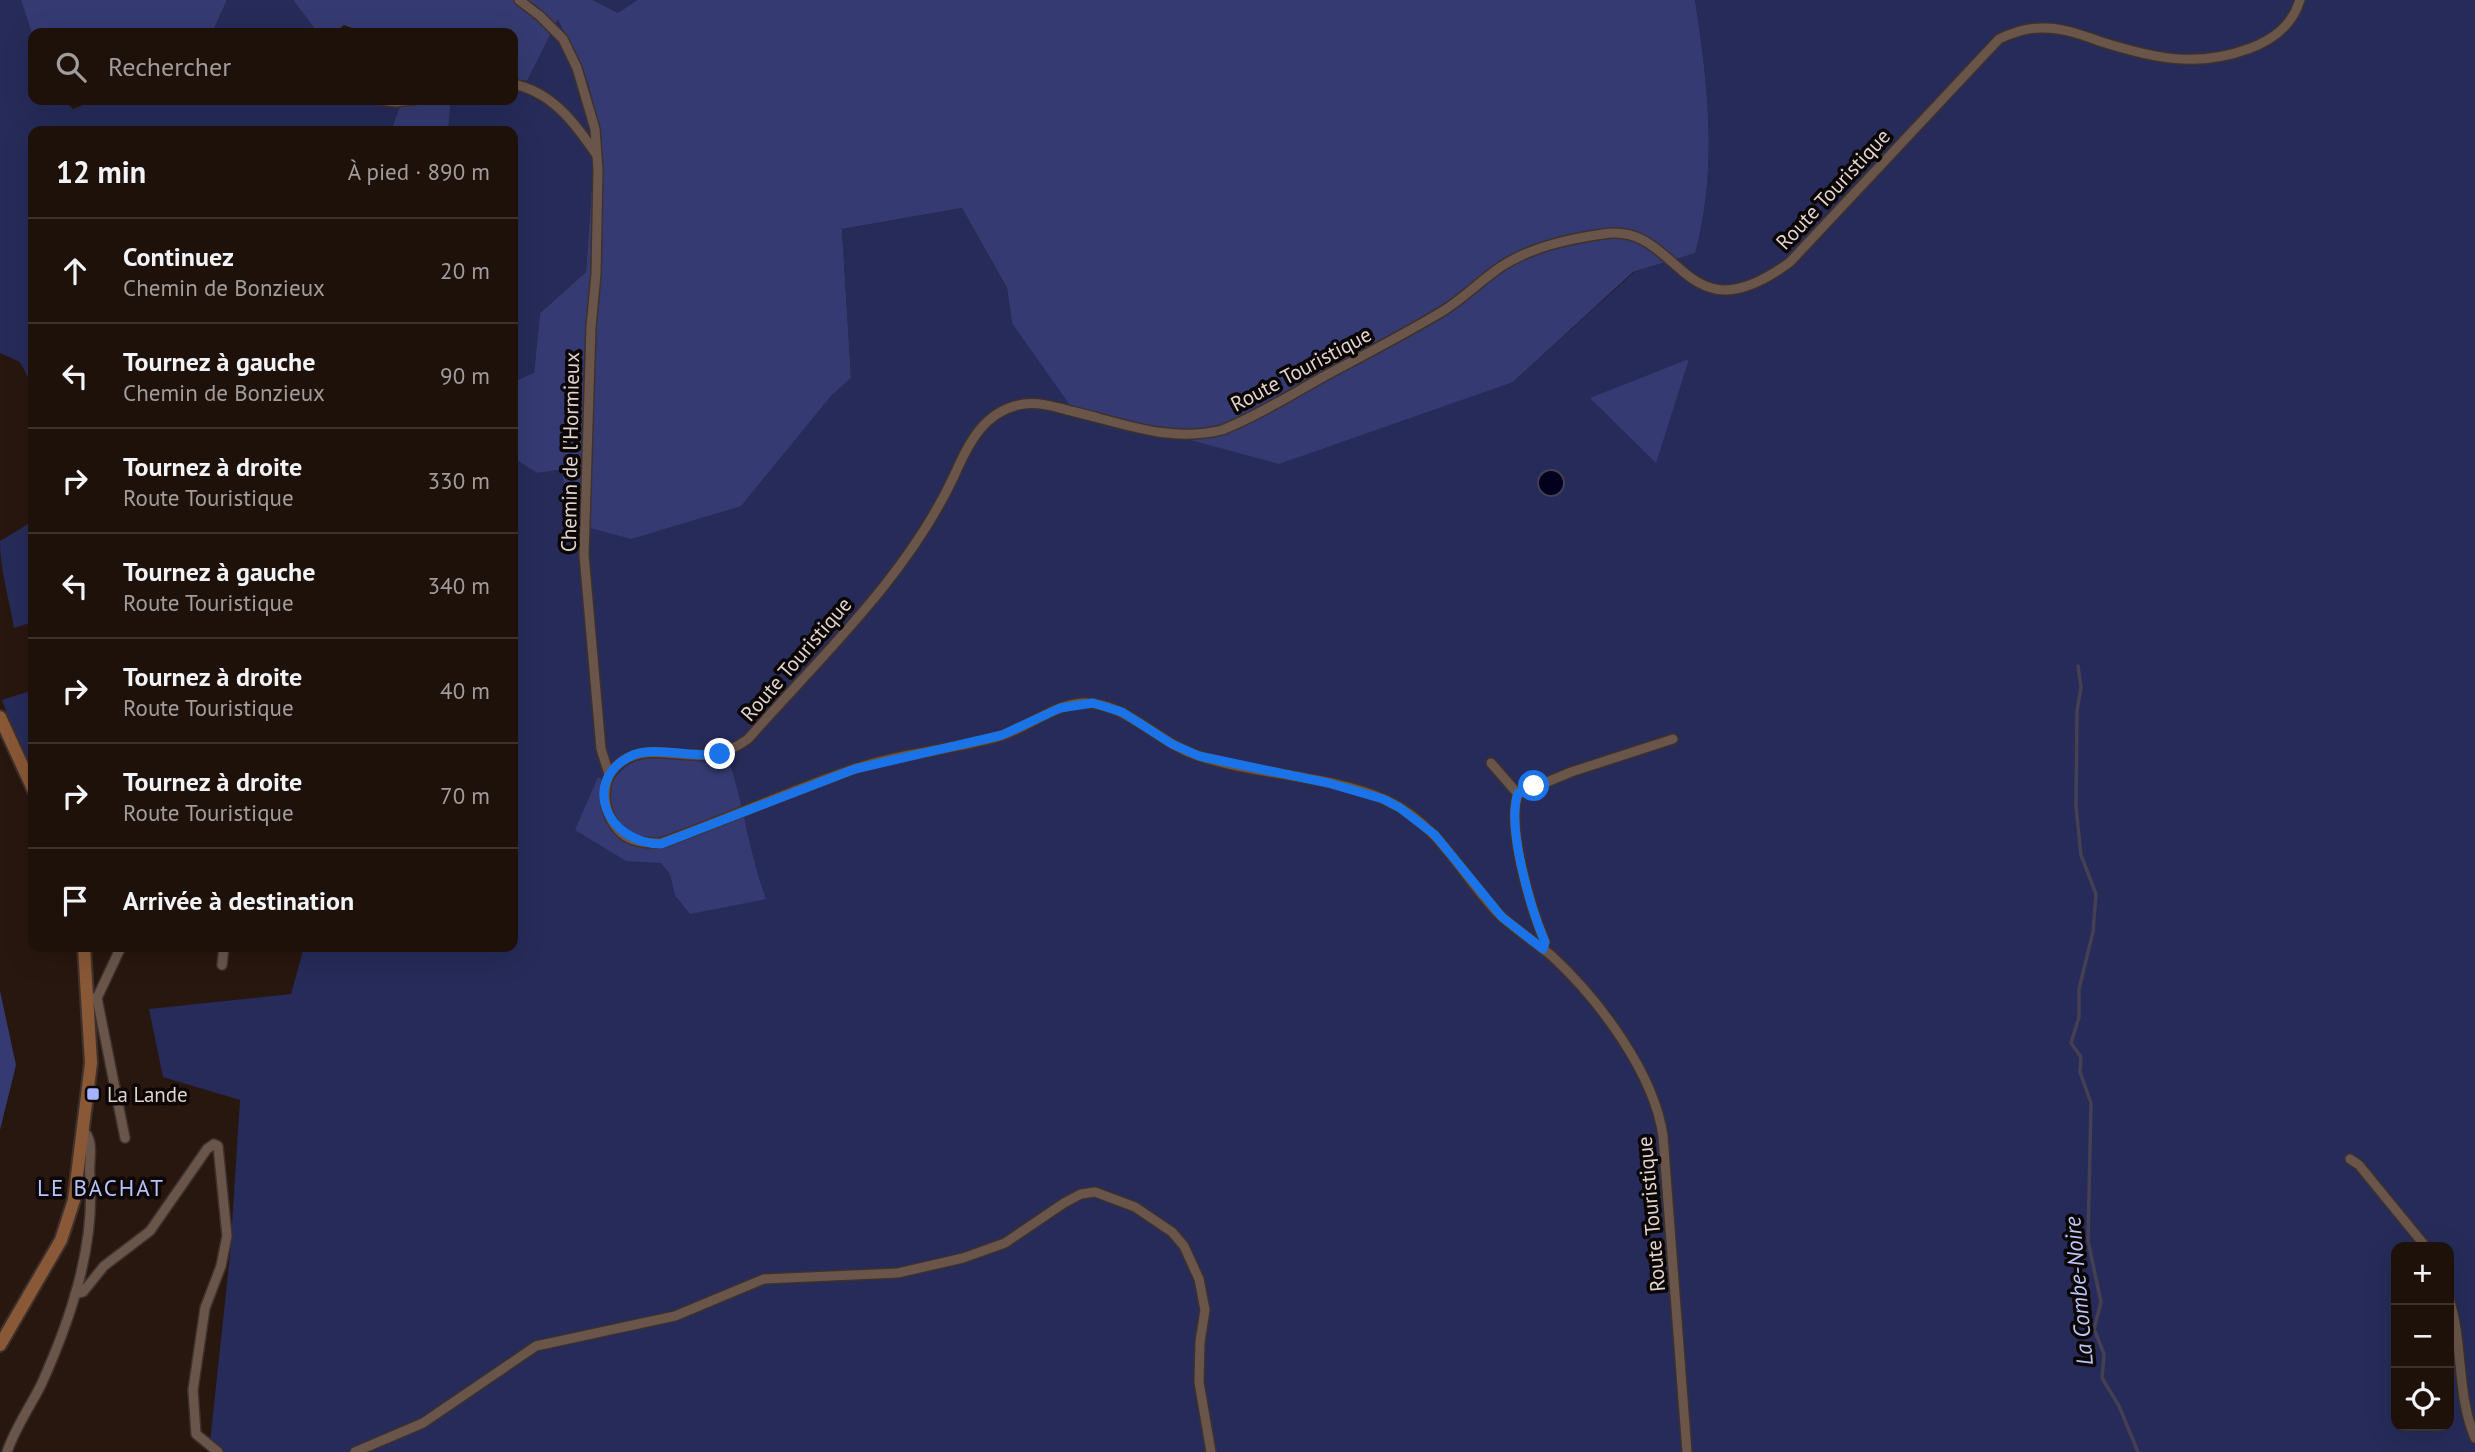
<!DOCTYPE html>
<html lang="fr">
<head>
<meta charset="utf-8">
<style>
	body { margin:0; font-family:"PT Sans",sans-serif; background:#2b1f18; color:#f1f3f6 }
	.controls { position:absolute; right:21px; bottom:21px; display:grid; overflow:hidden; border-radius:14px; box-shadow:0 7px 28px #0002 }
	.controls button { width:63px; height:63px; display:grid; place-items:center; padding:0; border:0; border-bottom:2px solid #3c312b; background:#1e110a; color:#f1f3f6; font:35px sans-serif }
	.stop { position:absolute; width:21px; height:21px; margin:-16px; border:5px solid #1a73e8; border-radius:50%; background:#fff }
	.stop.end { background:#1a73e8; border-color:#fff; box-shadow:0 2px 7px #0008 }
	.list { margin:0; padding:0; list-style:none }
	h2 { display:flex; justify-content:space-between; align-items:center; height:91px; margin:0; padding:0 28px; font-size:30px }
	h2 small { font-size:23px; font-weight:400; color:#a19d9c }
	.list li { display:grid; grid-template-columns:46px 1fr auto; gap:21px; align-items:center; box-sizing:border-box; height:105px; padding:0 28px; border-top:2px solid #3c312b }
	.list b { display:block; font-size:26px; white-space:nowrap }
	.list p { margin:0; font-size:23px; white-space:nowrap; color:#a19d9c }
	.list em { font-size:23px; font-style:normal; color:#a19d9c }
	.icon { flex:none; width:38px; height:38px; fill:none; stroke:currentColor; stroke-width:2; stroke-linecap:round; stroke-linejoin:round }
	.map { position:relative; flex:none; width:2475px; height:1452px; overflow:hidden }
	.search { position:absolute; background:#1e110a; box-shadow:0 7px 28px #0002; left:28px; top:28px; width:490px; height:77px; display:flex; align-items:center; gap:18px; box-sizing:border-box; padding:0 24px; border-radius:14px; color:#a19d9c; font-size:26px }
	.panel { position:absolute; background:#1e110a; box-shadow:0 7px 28px #0002; left:28px; top:126px; width:490px; height:826px; border-radius:14px }
	.map>svg:first-child { display:block }
	.green { fill:#262b59; fill-rule:evenodd }
	.forest { fill:#353b72 }
	.water { fill:#03001f; stroke:#453f53; stroke-width:2 }
	.lines { fill:none; stroke-linecap:round; stroke-linejoin:round }
	.stream { stroke:#453f53; stroke-width:3.5 }
	.street-casing { stroke:#3e312d; stroke-width:12 }
	.secondary-casing { stroke:#3e312d; stroke-width:16 }
	.street { stroke:#69554a; stroke-width:9 }
	.secondary { stroke:#895837; stroke-width:12 }
	.route { stroke:#1a73e8; stroke-width:9 }
	.poi-dot { fill:#a4b2fc; stroke:#0b0503; stroke-width:2.5 }
	.labels { text-anchor:middle; dominant-baseline:central; stroke-width:7; stroke-linejoin:round; paint-order:stroke }
	.street-label { font-size:21px; fill:#dfd3cd; stroke:#0b0503 }
	.poi-label { font-size:21px; fill:#dfd3cd; stroke:#0b0503; text-anchor:start }
	.neighbourhood-label { font-size:23px; letter-spacing:2px; fill:#b7c3fb; stroke:#0b0503 }
	.water-label { font-size:23px; font-style:italic; fill:#bcc6fa; stroke:#0b0503 }
</style>
</head>
<body>
<div class="map">
<svg width="2475" height="1452" viewBox="0 0 2475 1452">
	<rect width="100%" height="100%" fill="#28170e"/>
	<path class="green" d="M0,0h21l12,37v63h31l9,9 23,-9h306l-11,31h-358v256l-13,-25 -20,-9z
		M227,0h66l25,33h-106z
		M593,0h44l-19,13z
		M1695,0h780v1452h-2266l21,-197 10,-155 -77,-23 -14,-68 142,-15 13,-47h209v-489l24,15 293,-76 21,-19 -9,-149 120,-21 45,80 5,35 501,59 121,-110 61,-20c23,-83 13,-168 0,-252zM2396,1247h53v179h-53z
		M558,18l30,65 14,56 -9,30 -7,103 -46,41 -6,61 -21,8v-251h-65l3,-31h62v-21l14,2z
		M33,521v101l-19,6c-5,-30 -14,-58 -14,-87z
		M33,690v84l-13,-24 -18,-50z"/>
	<path class="forest" d="M21,0h206l-15,33h-179v4z
		M293,0h300l25,13 19,-13h1058c13,84 23,169 0,253l-62,19 -120,110 -234,82 -207,-56 -60,-85 -5,-35 -45,-80 -120,21 9,149 -21,19 -89,109 -110,33 -66,-18 -2,-52 -26,4 -24,-15v-76l21,-9 6,-60 46,-41 7,-103 9,-30 -14,-56 -30,-64 -31,62 -14,-2v-46h-147l-22,-8 -10,8h-16z
		M402,100h49l-3,31h-57z
		M1689,359l-33,104 -66,-65z
		M670,757l33,5 25,-4c16,47 21,96 38,141l-76,15 -15,-19 -5,-21 -9,-11 -35,-2 -51,-31 23,-53 12,8c17,-26 30,-27 60,-28z
		M0,991l16,74 -16,65z"/>
	<path class="water" d="M1538 483a13 13 0 1 1 26 0a13 13 0 1 1-26 0Z"/>
	<g class="lines">
		<path class="stream" d="M2078,666l3,21 -4,24 -1,96 5,48 15,39 -3,38 -14,57v28l-8,26 10,14 -1,15 11,31 -3,138 13,61 -7,27 10,25 -2,24 17,28 19,46"/>
		<defs>
			<path id="street" d="M519,0l21,16 23,23 14,29 18,61 3,40 -2,105 -5,53 -7,228 17,194 8,25
				M513,84c39,8 62,39 83,70
				M379,100l17,2 18,-2
				M1491,763l27,31
				M1543,949l2,-7c-14,-33 -39,-116 -27,-148l53,-22 102,-33
				M222,965l2,-18
				M88,998h9l28,140
				M97,998l24,-51
				M2350,1159l9,6 67,82
				M75,1294l8,-2 21,-26 46,-35 57,-82 7,-5 4,2 9,90 -6,30 -16,42 -12,82 3,44 22,18
				M2449,1299c15,46 7,94 26,139
				M7,1452c8,-24 23,-45 34,-67 29,-64 54,-137 49,-208 -2,-14 4,-29 -3,-42l-5,-2
				M355,1452l68,-29 113,-77 139,-30 89,-37 134,-6 65,-15 42,-15 59,-40 17,-9 14,-2 40,15 37,25 12,14 15,33 6,31 -5,32 -1,40 12,70
				M1687,1452l-24,-316c-9,-63 -64,-136 -110,-179 -18,-16 -40,-28 -57,-46 -36,-39 -59,-88 -110,-111 -59,-26 -129,-24 -190,-45 -39,-13 -71,-54 -114,-52 -30,2 -56,26 -85,34 -47,13 -96,16 -143,32 -65,22 -128,51 -193,74 -13,0 -25,0 -36,-7 -23,-17 -28,-56 -4,-74 36,-26 79,13 127,-23 73,-83 159,-162 206,-263 15,-33 30,-66 70,-72 16,-2 32,3 47,7 52,12 98,32 151,19 35,-14 67,-34 99,-52 41,-22 82,-43 122,-67 21,-13 38,-31 59,-45 30,-19 66,-27 101,-32 79,-13 78,109 187,28l209,-223c13,-6 26,-11 41,-11 22,-1 42,7 62,14 51,16 94,26 146,7 25,-9 44,-23 52,-49"/>
			<path id="secondary" d="M0,717l33,72
				M0,1345l61,-105 13,-40 17,-137 -7,-116"/>
		</defs>
		<use href="#street" class="street-casing"/>
		<use href="#secondary" class="secondary-casing"/>
		<use href="#street" class="street"/>
		<use href="#secondary" class="secondary"/>
	</g>
	<g class="lines">
		<path class="route" d="M720,754c-25,4 -66,-8 -87,1 -53,24 -28,88 28,89l194,-75 147,-34 58,-27 33,-5 29,9 50,32 27,12 129,27 55,16 17,9 35,27 67,82 41,32 2,-7c-14,-33 -39,-115 -27,-149l16,-7"/>
	</g>
	<rect class="poi-dot" x="86" y="1087" width="14" height="14" rx="3.5"/>
	<g class="labels">
		<g class="street-label">
			<text transform="translate(1833 189) rotate(-47)">Route Touristique</text>
			<text transform="translate(1301 369) rotate(-28)">Route Touristique</text>
			<text transform="translate(570 452) rotate(-89)">Chemin de l'Hormieux</text>
			<text transform="translate(796 659) rotate(-49)">Route Touristique</text>
			<text transform="translate(1651 1214) rotate(-95)">Route Touristique</text>
		</g>
		<g class="poi-label">
			<text x="107" y="1094">La Lande</text>
		</g>
		<g class="neighbourhood-label">
			<text x="101" y="1187">LE BACHAT</text>
		</g>
		<g class="water-label">
			<text transform="translate(2078 1291) rotate(-95)">La Combe-Noire</text>
		</g>
	</g>
</svg>
<div class="controls">
<button>+</button>
<button>−</button>
<button><svg class="icon" aria-label="locate" viewBox="0 0 24 24"><circle cx="12" cy="12" r="6"/><path d="M12 2v4M12 18v4M2 12h4M18 12h4"/></svg></button>
</div>
<div class="stop" style="left:1534px;top:786px"></div>
<div class="stop end" style="left:720px;top:754px"></div>
<div class="search"><svg class="icon" aria-label="search" viewBox="0 0 24 24"><circle cx="10" cy="10" r="6"/><path d="M15 15l6 6"/></svg>Rechercher</div>
<section class="panel">
<h2>12 min<small>À pied · 890 m</small></h2>
<ul class="list">
<li><svg class="icon" aria-label="ahead" viewBox="0 0 24 24"><path d="M12 20V5M6 11l6-6 6 6"/></svg><div><b>Continuez</b><p>Chemin de Bonzieux</p></div><em>20 m</em></li>
<li><svg class="icon" aria-label="left" viewBox="0 0 24 24"><path d="M17 20v-9H6M10 6l-5 5 5 5"/></svg><div><b>Tournez à gauche</b><p>Chemin de Bonzieux</p></div><em>90 m</em></li>
<li><svg class="icon" aria-label="right" viewBox="0 0 24 24"><path d="M7 20v-9h11M14 6l5 5-5 5"/></svg><div><b>Tournez à droite</b><p>Route Touristique</p></div><em>330 m</em></li>
<li><svg class="icon" aria-label="left" viewBox="0 0 24 24"><path d="M17 20v-9H6M10 6l-5 5 5 5"/></svg><div><b>Tournez à gauche</b><p>Route Touristique</p></div><em>340 m</em></li>
<li><svg class="icon" aria-label="right" viewBox="0 0 24 24"><path d="M7 20v-9h11M14 6l5 5-5 5"/></svg><div><b>Tournez à droite</b><p>Route Touristique</p></div><em>40 m</em></li>
<li><svg class="icon" aria-label="right" viewBox="0 0 24 24"><path d="M7 20v-9h11M14 6l5 5-5 5"/></svg><div><b>Tournez à droite</b><p>Route Touristique</p></div><em>70 m</em></li>
<li><svg class="icon" aria-label="arrive" viewBox="0 0 24 24"><path d="M6 21V4h12l-3 4 3 4H6"/></svg><div><b>Arrivée à destination</b></div></li>
</ul>
</section>
</div>
</body>
</html>
